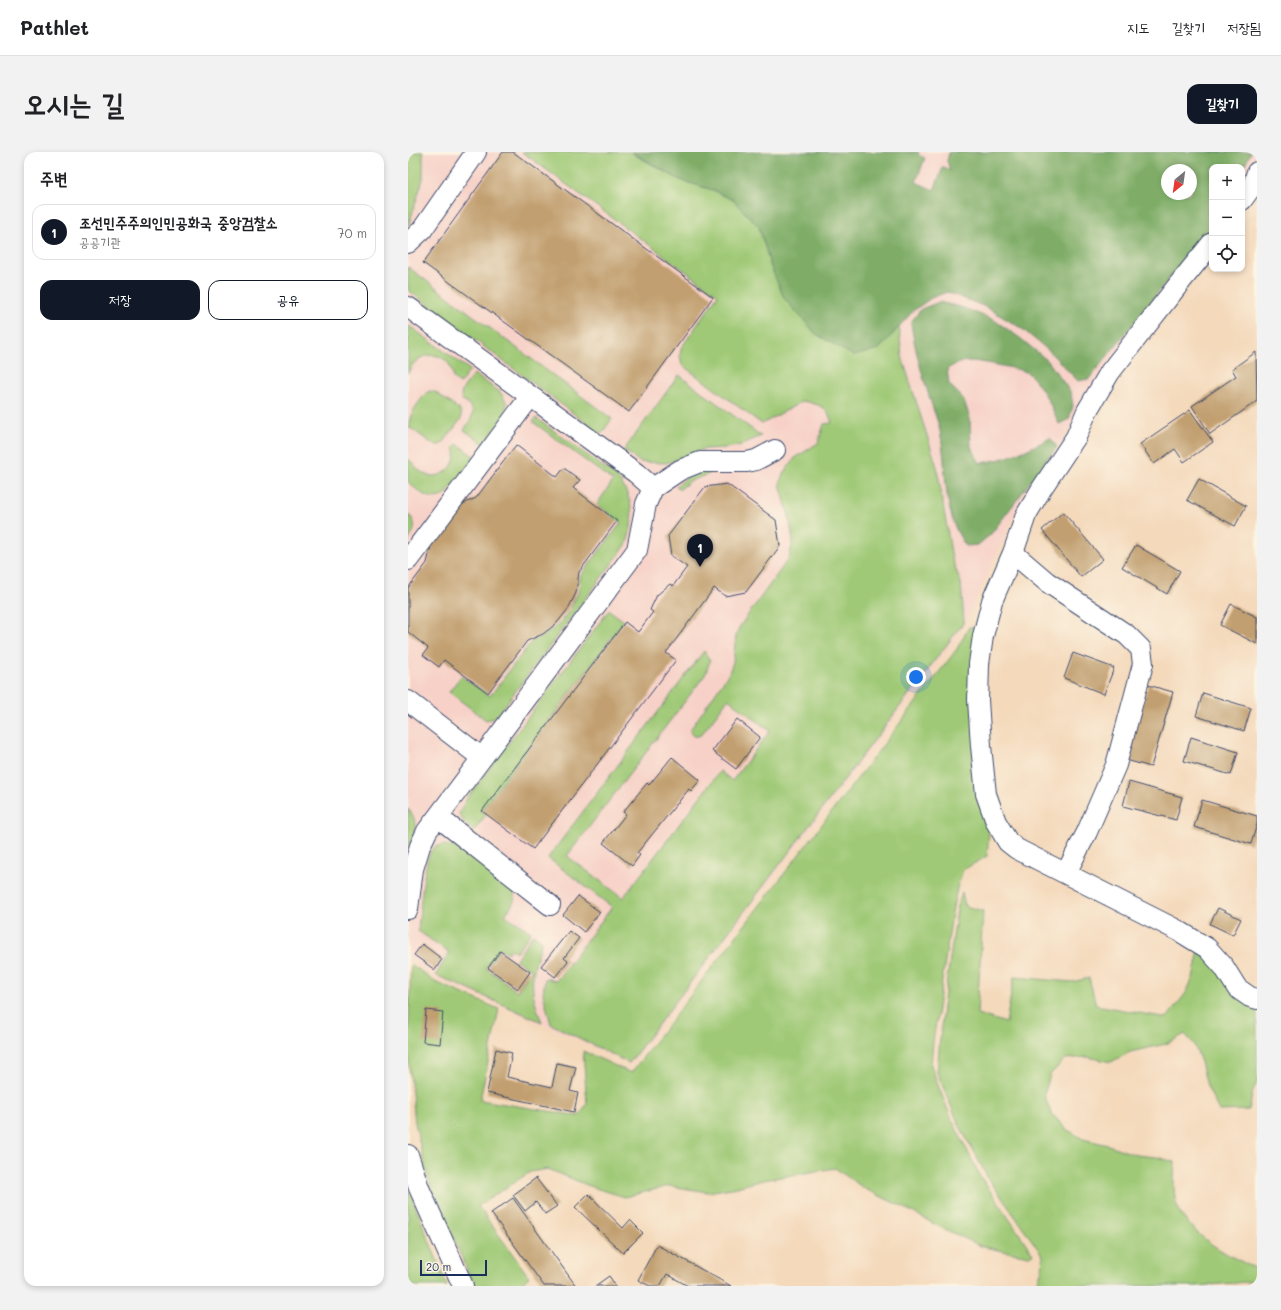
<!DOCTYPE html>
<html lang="ko">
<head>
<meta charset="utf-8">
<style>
	body { margin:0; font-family:Mali,"Poor Story",sans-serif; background:#f2f2f2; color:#202124 }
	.controls { position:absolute; right:12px; top:12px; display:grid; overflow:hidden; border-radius:8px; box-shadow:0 2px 6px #0003 }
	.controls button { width:36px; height:36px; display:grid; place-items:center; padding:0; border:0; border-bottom:1px solid #e0e0e0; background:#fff; color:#202124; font:20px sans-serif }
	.compass { position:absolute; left:753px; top:12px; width:36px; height:36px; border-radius:50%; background:#fff; box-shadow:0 2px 6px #0003; rotate:209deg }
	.scale { position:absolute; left:12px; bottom:10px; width:67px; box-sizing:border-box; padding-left:4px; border:2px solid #1b2f5e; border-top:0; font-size:11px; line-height:14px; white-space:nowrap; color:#1b2f5e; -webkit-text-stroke:3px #fcf5e5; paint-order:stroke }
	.you { position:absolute; left:508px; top:525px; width:14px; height:14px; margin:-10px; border:3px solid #fff; border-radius:50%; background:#1a73e8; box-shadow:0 0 0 6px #1a73e833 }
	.badge { display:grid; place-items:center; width:26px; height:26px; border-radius:50%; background:#111827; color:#fff; font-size:13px; font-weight:700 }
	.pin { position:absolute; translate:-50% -33px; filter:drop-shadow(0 1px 2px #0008) }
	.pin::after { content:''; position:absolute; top:21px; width:14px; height:12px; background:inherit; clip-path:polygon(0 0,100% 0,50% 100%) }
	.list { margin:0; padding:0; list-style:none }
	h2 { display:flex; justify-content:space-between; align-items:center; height:52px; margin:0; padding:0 16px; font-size:17px }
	h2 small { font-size:13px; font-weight:400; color:#757577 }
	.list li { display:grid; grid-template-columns:26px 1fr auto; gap:12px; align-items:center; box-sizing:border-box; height:56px; margin:0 8px 8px; padding:0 8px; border:1px solid #e0e0e0; border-radius:12px }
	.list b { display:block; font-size:15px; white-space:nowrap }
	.list p { margin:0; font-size:13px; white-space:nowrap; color:#757577 }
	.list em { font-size:13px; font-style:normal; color:#757577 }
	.actions { display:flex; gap:8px; padding:12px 16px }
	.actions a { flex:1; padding:9px 0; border:1px solid #111827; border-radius:12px; text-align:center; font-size:14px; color:#111827 }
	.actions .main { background:#111827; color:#fff }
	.icon { flex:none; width:22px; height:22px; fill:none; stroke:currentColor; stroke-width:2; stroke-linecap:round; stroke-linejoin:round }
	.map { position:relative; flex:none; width:849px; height:1134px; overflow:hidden; border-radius:12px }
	header { display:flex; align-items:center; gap:24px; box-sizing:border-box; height:56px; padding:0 20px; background:#fff; border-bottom:1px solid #e0e0e0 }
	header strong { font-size:19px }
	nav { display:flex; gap:22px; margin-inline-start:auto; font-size:14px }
	.intro { display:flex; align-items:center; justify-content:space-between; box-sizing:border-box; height:96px; padding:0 24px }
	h1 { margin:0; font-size:28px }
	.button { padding:10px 18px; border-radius:12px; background:#111827; color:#fff; font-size:14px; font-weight:700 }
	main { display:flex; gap:24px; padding:0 24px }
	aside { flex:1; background:#fff; border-radius:12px; box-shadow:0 2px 6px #0003 }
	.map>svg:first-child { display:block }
	.built { fill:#f7d1c7; fill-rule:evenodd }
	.green { fill:#9fc976; stroke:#5d7c6a }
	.forest { fill:#7fad67; stroke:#4d6e62; fill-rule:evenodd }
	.building { fill:#c19f70 }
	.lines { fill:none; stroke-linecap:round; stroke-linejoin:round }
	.minor-casing { stroke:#3c486c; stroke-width:22 }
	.minor { stroke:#fff; stroke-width:20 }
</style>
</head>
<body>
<header>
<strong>Pathlet</strong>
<nav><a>지도</a><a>길찾기</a><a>저장됨</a></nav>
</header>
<div class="intro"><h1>오시는 길</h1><a class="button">길찾기</a></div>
<main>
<aside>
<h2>주변<small></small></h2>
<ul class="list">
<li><span class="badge">1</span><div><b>조선민주주의인민공화국 중앙검찰소</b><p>공공기관</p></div><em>70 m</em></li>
</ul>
<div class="actions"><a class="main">저장</a><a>공유</a></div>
</aside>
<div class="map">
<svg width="849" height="1134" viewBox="0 0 849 1134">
	<rect width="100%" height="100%" fill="#fcf5e5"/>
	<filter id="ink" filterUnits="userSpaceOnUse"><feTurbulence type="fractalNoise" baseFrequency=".025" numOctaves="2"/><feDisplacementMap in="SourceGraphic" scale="8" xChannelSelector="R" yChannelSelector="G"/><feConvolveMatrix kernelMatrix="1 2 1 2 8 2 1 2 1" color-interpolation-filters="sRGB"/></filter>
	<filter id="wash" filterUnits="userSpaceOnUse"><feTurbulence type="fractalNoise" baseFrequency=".012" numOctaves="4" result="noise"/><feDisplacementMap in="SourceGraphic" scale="16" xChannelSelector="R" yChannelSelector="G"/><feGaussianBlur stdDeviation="0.9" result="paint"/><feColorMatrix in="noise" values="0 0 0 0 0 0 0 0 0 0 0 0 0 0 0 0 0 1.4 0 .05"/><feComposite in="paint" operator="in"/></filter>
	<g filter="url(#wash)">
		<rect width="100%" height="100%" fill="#f4d9bb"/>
		<path class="built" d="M0,0h849v7l-15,31v-23h-30v65l-109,141 -32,54 -55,85 -56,121 -330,433 -51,-26 -141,-61 -24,-17 -6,-2zM759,18h24v24h-24z"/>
		<path class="green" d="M0,0h15v27l-15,48z
			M114,0h110l3,3 45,25 33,10 20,10 26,27 12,40 108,82 20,-22 3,30 35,110 15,92 9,24 3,39 -335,441 -78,-39 -8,-30 2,-16 11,3 56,-74 -64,-49 156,-207 6,10 -5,14 -138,181 56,42 97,-127 12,10 38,-50 -42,-32 -26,35c-4,3 -7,3 -11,0l-1,-4 39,-57 4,-11 3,-26 4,-10 49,-68 4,-17 -4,-25 -9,-32 3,-10 12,-16 23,-15 6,-19 8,-1c-5,-17 -12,-18 -29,-22l-41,23 -80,-59 -2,-10 1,-7 37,-53z
			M0,115l204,152 -11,15 -193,-144z
			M0,173l62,45 -10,14 -7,-6c-1,-28 -35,-31 -45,-5z
			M66,222l26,18 7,11 -3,14 -20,27 -20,-14 7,-11 2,-7 -4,-7 -7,-5c-4,-9 7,-19 12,-26z
			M271,223l82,61 -20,9 -14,3 -21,1 -12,3 -13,7 -15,4 -26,-1 -16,-12z
			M22,239l5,1 25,18 1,4v5l-18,24 -4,2h-5l-25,-18c-1,-12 10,-25 17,-34z
			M128,266l81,59c16,20 19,44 9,68l-130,172 -4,2 -6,1 -37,-28 12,-16 29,20 42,-55 11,-5 15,-11 12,-15 8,-17 3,-18 40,-52 -24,-19 16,-23 -80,-59z
			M49,292l18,13 -29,37c-15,10 -27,-2 -38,-12v-23c7,5 10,13 19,16 16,5 33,-11 27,-28z
			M301,317v5l-19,7 -11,9 -3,-4 12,-9z
			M0,362c10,9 7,17 0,27z
			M201,458l15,11 -143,190 5,4 -12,16 -9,-7 -6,-10 6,-13z
			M561,475l8,1 4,171 8,35 -2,22 -24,14 -5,14 -5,23 -20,135 -2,23 8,23 13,32 28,56 53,78 -4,2 -46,-9 -45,-21 -35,-19 -38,-18 -30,-21 -72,12 -26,7 -29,5 -39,-6 -44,11 -33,-10 -44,-18 -18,3 -52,34 51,71 -10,9h-45l-47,-110 -12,-53 -7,-71 3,-88 24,18 64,27 -19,91 99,16 8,-12 -4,-53 48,22 326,-424z
			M0,657c13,13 5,28 0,44z
			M36,693l10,1 12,6 46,34c6,14 1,18 -7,29l26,17 -14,20 -6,-3 -3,4 -7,-5 -15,20 31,23 15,-20 -16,-11 17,-26 9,7c-11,35 -14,46 0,81l-106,-47 13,-23 -31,-21c2,-18 5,-66 13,-80 3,-5 8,-5 13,-6z
			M554,740l3,14 18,5 -6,103 29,9 8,-46 58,5 17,-4 7,27 71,13 19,-25 7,-15 6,-28 58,56v77l-4,8 -4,19 -30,1 -12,-25 -6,-24 -7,-18 -9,-10 -19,10 -36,8 -19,10 -24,-5 -22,2 -15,16 -6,20 7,18 15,16 17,10 25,6 28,10 20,2 19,5c-1,16 -3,34 4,49 2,4 6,9 9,12 19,22 43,34 69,46v12l-59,5h-162l6,-16 1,-14 -55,-78 -29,-53 -22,-53 6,-65 14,-97z
			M0,1036l36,90 3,8h-39z"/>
		<path class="forest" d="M224,0h287l-1,3 7,3 -9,24 18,8 9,-23 7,3 -3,-9 2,-9h302l-9,20v-5h-30v58l-123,154 -11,2 -29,-30 -28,-23 -35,-21 -39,-15 -16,6 -18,13 -34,38 -25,7 -38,-22 -32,-36 -13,-31 -12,-40 -26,-27 -20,-10 -33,-10 -45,-26zM759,18h24v24h-24z
			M531,150l25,6 30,12 26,18 28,23 23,32 2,13 -4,13 -10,5c-7,-17 -17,-39 -31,-51 -6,-4 -49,-12 -58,-12 -9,0 -16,4 -23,8l2,15 14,14 7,20 1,29 9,16c25,-3 48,-13 70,-25l7,9 -66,87 -13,11 -12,1c-25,-33 -18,-76 -26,-115 -2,-11 -7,-21 -10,-32 -8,-25 -16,-51 -19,-77l10,-13z"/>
		<g id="blocks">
			<path class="building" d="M95,0h10l200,145 -84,115 -206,-149z
				M848,200l1,49 -47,33 -18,-28 44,-30 -4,-7z
				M782,258l23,32 -29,20 -9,-13 -21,15 -14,-20z
				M108,293l41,32 7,-9 16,12 -7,8 44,33 -38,51 -3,21 -8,16 -11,14 -14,11 -16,7 -39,52 -44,-33 -5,7 -16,-12 5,-7 -20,-16v-44l19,-25 5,-22 18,-28 13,-9 13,-6z
				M791,327l47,27 -11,20 -48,-26z
				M319,332l49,36 4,26 -34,46 -21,4 -11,-8 -48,65 10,7 -143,189 -51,-38 143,-189 13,10 15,-20 -3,-2 7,-15 13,-11 3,2 14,-19 -16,-11 -3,-20 37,-49z
				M655,360l40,47 -22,18 -39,-47z
				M728,393l44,26 -13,23 -45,-27z
				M823,452l26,13v27l-37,-19z
				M665,501l41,15 -10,26 -40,-16z
				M740,533l25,7 -22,75 -25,-7z
				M795,541l48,15 -7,23 -48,-15z
				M329,567l23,18 -24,32 -24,-18z
				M783,585l47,15 -7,23 -47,-14z
				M264,605l28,23 -9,11 -2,-2 -52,64 3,2 -8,11 -29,-23 23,-29 -3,-2 24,-29 2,2z
				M721,630l53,15 -6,23 -53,-14z
				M794,648l55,16v8l-6,20 -57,-17z
				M170,744l22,16 -16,20 -21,-17z
				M810,756l23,11 -8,16 -23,-11z
				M161,779l10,7 -15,20 4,3 -13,16 -14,-11z
				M14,792l20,15 -7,11 -21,-15z
				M92,799l30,21 -12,17 -30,-21z
				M18,858l17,2 -3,32 -17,-2z
				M88,897l16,4 -5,24 45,10 5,-24 19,4 -6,24 8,2 -4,19 -87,-19z
				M128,1026l21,28 -12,8 -9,-12 -11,9 -12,-16z
				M180,1042l35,34 7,-8 13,13 -20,20 -48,-46z
				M105,1046l63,88h-32l-53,-73z
				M249,1093l33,18 41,23h-43l-21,-12 -7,12h-10l-12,-6z
				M201,1124l7,10h-21z"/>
		</g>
	</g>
	<g filter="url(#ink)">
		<use href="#blocks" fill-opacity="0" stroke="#3c486c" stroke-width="1"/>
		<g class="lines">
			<defs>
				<path id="minor" d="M834,48l11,-15 4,-13
					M0,91l14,-13 54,-78
					M804,91l-30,37 -72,92 -23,39 -11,26 -34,51 -16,27 -13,38 -21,48 -9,35 -4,28 -1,36 3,46 5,48 10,28 12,20 9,7 162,82 28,17 17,19 13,21 13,9 7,2
					M0,155l228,166 17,15 -7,16 -9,46 -155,208
					M245,336l27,-18 20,-8h47l9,-2 19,-10
					M605,401l34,29 80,53 14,14 2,15 -27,101 -29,67 -21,41
					M0,408l122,-163
					M0,549l74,57 -55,73 -7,15 -7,23 -5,40
					M30,665l112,88
					M0,1003l11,33 44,98"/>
			</defs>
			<use href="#minor" class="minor-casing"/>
			<use href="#minor" class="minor"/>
		</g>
	</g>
</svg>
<div class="controls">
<button>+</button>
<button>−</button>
<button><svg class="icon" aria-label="locate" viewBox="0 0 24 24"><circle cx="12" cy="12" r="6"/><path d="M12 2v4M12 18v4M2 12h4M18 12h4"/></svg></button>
</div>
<svg class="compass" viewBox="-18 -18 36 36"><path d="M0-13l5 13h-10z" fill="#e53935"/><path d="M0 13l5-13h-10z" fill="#757577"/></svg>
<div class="scale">20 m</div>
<div class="you"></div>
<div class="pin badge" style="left:292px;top:415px">1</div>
</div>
</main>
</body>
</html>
